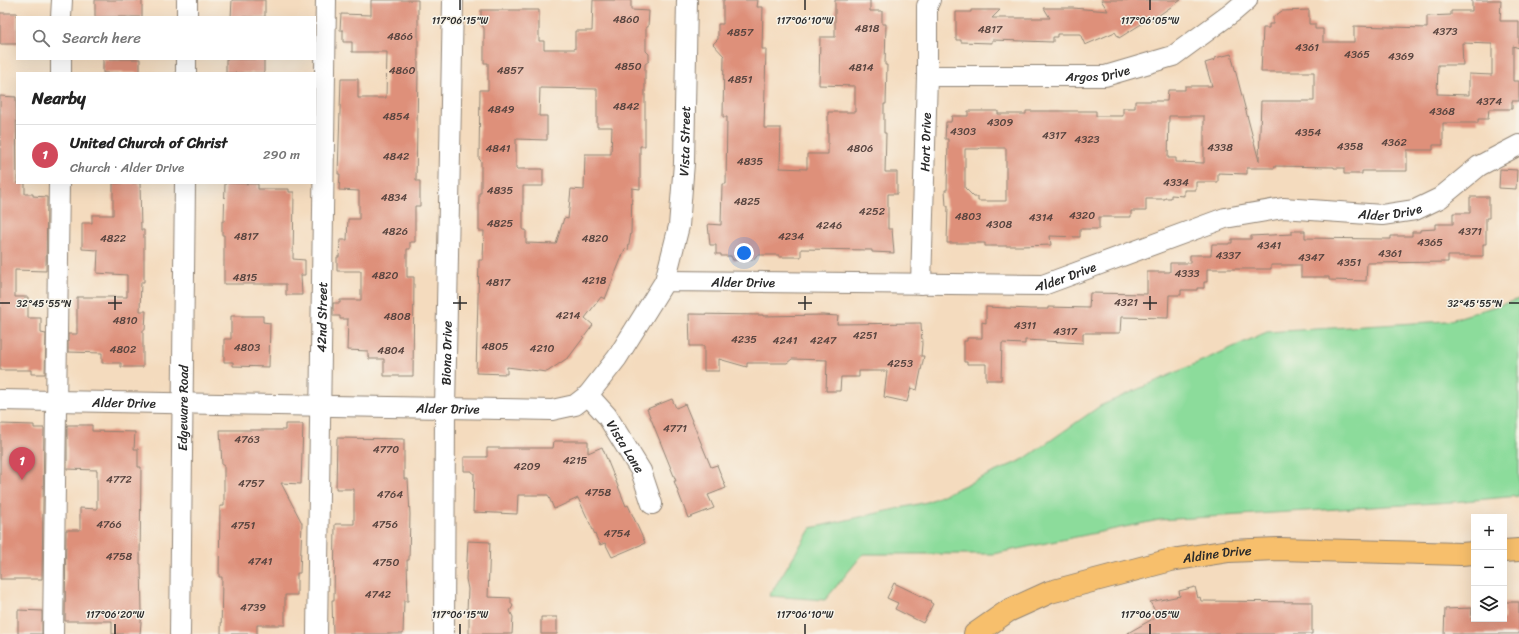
<!DOCTYPE html>
<html lang="en">
<head>
<meta charset="utf-8">
<style>
	body { margin:0; font-family:Sriracha,sans-serif; background:#f2f2f2; color:#222 }
	.controls { position:absolute; right:12px; bottom:12px; display:grid; overflow:hidden; border-radius:0px; box-shadow:0 4px 16px #0002 }
	.controls button { width:36px; height:36px; display:grid; place-items:center; padding:0; border:0; border-bottom:1px solid #e0e0e0; background:#fff; color:#222; font:20px sans-serif }
	.you { position:absolute; left:744px; top:253px; width:14px; height:14px; margin:-10px; border:3px solid #fff; border-radius:50%; background:#1a73e8; box-shadow:0 0 0 6px #1a73e833 }
	.badge { display:grid; place-items:center; width:26px; height:26px; border-radius:50%; background:#d1495b; color:#fff; font-size:13px; font-weight:700 }
	.pin { position:absolute; translate:-50% -33px; filter:drop-shadow(0 1px 2px #0008) }
	.pin::after { content:''; position:absolute; top:21px; width:14px; height:12px; background:inherit; clip-path:polygon(0 0,100% 0,50% 100%) }
	.list { margin:0; padding:0; list-style:none }
	h2 { display:flex; justify-content:space-between; align-items:center; height:52px; margin:0; padding:0 16px; font-size:17px }
	h2 small { font-size:13px; font-weight:400; color:#767676 }
	.list li { display:grid; grid-template-columns:26px 1fr auto; gap:12px; align-items:center; box-sizing:border-box; height:60px; padding:0 16px; border-top:1px solid #e0e0e0 }
	.list b { display:block; font-size:15px; white-space:nowrap }
	.list p { margin:0; font-size:13px; white-space:nowrap; color:#767676 }
	.list em { font-size:13px; font-style:normal; color:#767676 }
	.icon { flex:none; width:22px; height:22px; fill:none; stroke:currentColor; stroke-width:2; stroke-linecap:round; stroke-linejoin:round }
	.map { position:relative; flex:none; width:1519px; height:634px; overflow:hidden }
	.search { position:absolute; background:#fff; box-shadow:0 4px 16px #0002; left:16px; top:16px; width:300px; height:44px; display:flex; align-items:center; gap:10px; box-sizing:border-box; padding:0 14px; border-radius:0px; color:#767676; font-size:15px }
	.panel { position:absolute; background:#fff; box-shadow:0 4px 16px #0002; left:16px; top:72px; width:300px; height:112px; border-radius:0px }
	.map>svg:first-child { display:block }
	.green { fill:#8cdc9b; stroke:#5c8463 }
	.building { fill:#de907a; fill-rule:evenodd }
	.lines { fill:none; stroke-linecap:round; stroke-linejoin:round }
	.minor-casing { stroke:#908374; stroke-width:22 }
	.major-casing { stroke:#908374; stroke-width:24 }
	.minor { stroke:#fff; stroke-width:20 }
	.major { stroke:#f7bf6c; stroke-width:22 }
	.ticks { fill:none; stroke:#2b2b2b; stroke-width:1.5 }
	.labels { text-anchor:middle; dominant-baseline:central; stroke-width:3; stroke-linejoin:round; paint-order:stroke }
	.number-label { font-size:11px; fill:#58443f }
	.street-label { font-size:13px; fill:#2b2b2b; stroke:#f7f3e8 }
	.ticks-label { font-size:10px; text-anchor:middle; fill:#2b2b2b; stroke:#f7f3e8; stroke-width:3; stroke-linejoin:round; paint-order:stroke }
</style>
</head>
<body>
<div class="map">
<svg width="1519" height="634" viewBox="0 0 1519 634">
	<rect width="100%" height="100%" fill="#f7f3e8"/>
	<filter id="ink" filterUnits="userSpaceOnUse"><feTurbulence type="fractalNoise" baseFrequency=".025" numOctaves="2"/><feDisplacementMap in="SourceGraphic" scale="8" xChannelSelector="R" yChannelSelector="G"/><feConvolveMatrix kernelMatrix="1 2 1 2 8 2 1 2 1" color-interpolation-filters="sRGB"/></filter>
	<filter id="wash" filterUnits="userSpaceOnUse"><feTurbulence type="fractalNoise" baseFrequency=".012" numOctaves="4" result="noise"/><feDisplacementMap in="SourceGraphic" scale="16" xChannelSelector="R" yChannelSelector="G"/><feGaussianBlur stdDeviation="0.9" result="paint"/><feColorMatrix in="noise" values="0 0 0 0 0 0 0 0 0 0 0 0 0 0 0 0 0 1.4 0 .05"/><feComposite in="paint" operator="in"/></filter>
	<g filter="url(#wash)">
		<rect width="100%" height="100%" fill="#f4dbbe"/>
		<path class="green" d="M1519,299v197l-67,6 -293,18 -166,34h-130l-38,46 -56,-4 42,-68 116,-26 97,-43 76,-53 167,-74 180,-11z"/>
		<g id="blocks">
			<path class="building" d="M95,0h47v17h-47z
				M232,0h33v17h-34z
				M371,0h47v73l-2,108h4v25h-5v36h-5v7h-3v28h7l-1,99h-29v-17h-15v-2h-1v-6l-21,-1 1,-31h-8v-3h-7v-13h7v-3h21v-29h-24v-14h2l1,-17h7l1,-21h11v-28l-20,-1 1,-16h-2l3,-95h17v19h28l1,-46h-35v-10h-9v-12h-3l1,-16 30,1z
				M593,0h38v10l18,1 -1,16h-2v24l3,3v7l-4,3v82h-5v43l-8,-1 -1,45 -3,17 -3,-1 -20,50 -4,-2 -16,21 8,7 -24,32 -22,15 -40,-5v7l-31,-1 3,-113h4l1,-29h-5v-38h2v-32l-2,-2 1,-69h8v-27h-4v-35l-3,-4v-14h58v31h5v8h31v-18h17zM540,88l57,1v38h15l-1,27h-26l-1,36 -13,-1 -3,30 -4,-1 -8,26 -30,-1v-13h-3v-44h20v-17h-27v-30l31,1v-24h-8z
				M723,0h35l-1,7h6l-1,42h4l-2,79h17l-1,40 27,1v-15h21v-42h27v-26l-36,-1 1,-48h15v-37h35v11h12v13h4l-1,41h2l-1,39h-2v29h2l-1,39h12v22h-9v35h4l2,24 -22,-1v-2l-71,-1v8h-22v-2h-22l-4,5h-20l-2,-4h-10v-2h-5v-9h-6l-2,-21 13,1 1,-41h4l1,-67h-4l1,-61 -11,-12 5,-5v-15h5z
				M1101,0h80l-29,20 -1,-2 -32,20 -4,-6 -30,13 -5,-11h-23v3h-4v5l-61,-2v3l-31,-1v-2h-5v-28h15v-2h29l-8,8h58l-6,-10h29l35,3z
				M1472,0h29l-1,21h19v27l-6,-2v35h6v20h-7v8h-23l-1,10h-10v4h-35v22h-10v5h-26v21h-45v3h-18v-6h-10v-1l-59,-1v2h-28v6l-29,-1v9h-22v8h-12v6l-13,-1v3h-6v1h-19v12h-15v6h-32v12h-19v8l-30,-1 1,9 -29,1h-37v-3h-38l1,-37h-2l-1,-16h2l1,-51h-3l1,-17h5l1,-6h16v-5h30v3h28v-3h70v5h27v-8h12v-7h32l1,-11h17v-4h27l-7,-23 10,-3v-2l16,-4 28,107 2,-60h53v-29h-53l2,-44h6v-4h4v-7l9,-6 27,-1v14h6v5h8v13h31v-16l73,2v-12l24,-1v-4h21zM1462,43l30,1v31l-23,-1v21l-32,-1 1,-29h25zM1169,116h35v47l-28,-1v-4h-8zM980,148h26v53h-28v-4h-4l-9,-9v-39h14z
				M0,13h17v31h-17z
				M103,59h37v14h-37z
				M226,59h38v14h-38z
				M0,96l16,1 1,86h8v11h8v2l14,1 -1,74 -31,-1v27h13v21h13v15l5,1 -1,40h-14v-4h-31z
				M1500,169l17,1 -1,19 -17,-1z
				M113,183h27l1,47h3v52h-3l-1,29h6l-1,19h-2v37h-22v-4h-19v-10l-34,-1v-18h9v-37h50v-22l-30,-2 1,-23 -16,-1v-26h10v-8h21z
				M225,183l33,1v5h31v3h5l-1,67 12,1v15h-4l1,20h-16v-11h-62v-49h-2v-14h2z
				M1470,197h19v21h-3v26h-3v12h-35v6l-81,1 -1,18 -37,-1v-3h-28v-12h-30v4h-64v13h-3v6h-7v2h-16v5h-12l-1,23 -47,-1 -1,16h-37v10l-58,-3v4l-23,-1 -1,37h-15v-16h-19v-2h-3v-21h3v-3h15v-16l4,1v-16l44,2h18v-2l41,1 1,-15 57,1v-22h23v-9h20v-8h21l1,-11h17v-1h3v-4h19v-3l41,-2v-3h13v7l76,1h10v-3h21v-4h8v-2l15,-1v-5h18v-11h17z
				M689,314l74,1v1l60,-1 15,1 -1,8 84,-1 1,21 -1,12h3l-7,34 -6,-2 -4,14 -23,-5 3,-26h-28v6h-18l-1,14h-14l1,-31 -35,-1 -5,4h-40v4l-28,-8v12h-15v-25h-14z
				M231,316h32v6l7,1 -1,44 -36,-1v-4h-9v-23h7z
				M672,399l4,9 9,-4 26,63 6,-2 9,23 -18,7 6,13 -26,10 -14,-37h2l-29,-72z
				M0,424l34,1v3h10l-2,151h-42z
				M285,424h18l-2,60 -20,-1 21,40 -2,50h-3v22h-12v30h-28v9h-36l1,-57h-3l1,-71h4v-41h-2l-2,-35h65z
				M67,425h25v6l43,1 -1,17h4v18h3l-1,97h1l1,47 -2,23h-28v-13h-47l1,-91h14v-22l17,1v-39l-30,-1z
				M337,438l67,1v40h4l2,35 -1,46h-2l1,41h-4l-1,33h-70l-1,-34h2l1,-76h19v-35h-18z
				M554,441h34v12l14,-6 24,59 2,-1 17,38 -33,14 -7,-14 -5,2 -22,-47 -24,11 -6,-14h-30l-1,19 -44,-2 1,-39h-2v-2h-8v-14h23v-9h66z
				M468,541l22,1 -2,55 23,1v5l2,3 -3,5 3,6 -1,17h-43v-22l-2,-1 1,-22 -2,-10z
				M894,583l37,18 -1,1 3,2 -10,19 -28,-14 3,-6 -11,-5z
				M1195,587l3,11 2,-1 1,4 111,1v32h-186l32,-18 -8,-14 30,-6 -1,-5z
				M1504,602h15v32h-75l1,-25 27,-1 -1,11h33z
				M18,610l24,1v23h-24z
				M541,617h16v17h-16z"/>
		</g>
	</g>
	<g filter="url(#ink)">
		<use href="#blocks" fill-opacity="0" stroke="#908374" stroke-width="1"/>
		<g class="lines">
			<defs>
				<g id="minor">
					<path d="M61,17l1,-17"/>
					<path d="M187,17v-17"/>
					<path d="M61,73v-14"/>
					<path d="M186,73v-14"/>
					<path id="s1" d="M927,76h178l68,-20 60,-44 14,-12"/>
					<path id="s2" d="M665,281l14,-55 5,-63 3,-163"/>
					<path id="s3" d="M921,284l6,-208v-70l3,-6"/>
					<path id="s4" d="M588,395l19,21 34,55 11,33"/>
					<path id="s5" d="M0,400l552,10 23,-5 13,-10 29,-37 48,-77 378,4 182,-67 58,-10 99,7 33,-5 25,-12 39,-32 40,-21"/>
					<path d="M53,634l6,-451"/>
					<path id="s6" d="M180,634l5,-451"/>
					<path id="s7" d="M317,634l9,-634"/>
					<path id="s8" d="M444,634l1,-226 8,-408"/>
				</g>
				<g id="major">
					<path d="M1504,551l15,-1"/>
					<path id="s9" d="M975,634l33,-23 42,-19 121,-32 58,-9 50,-2 182,5 13,-1"/>
				</g>
			</defs>
			<use href="#minor" class="minor-casing"/>
			<use href="#major" class="major-casing"/>
			<use href="#minor" class="minor"/>
			<use href="#major" class="major"/>
		</g>
	</g>
	<path class="ticks" d="M460,0v10M805,0v10M1150,0v10M115,296v14M460,296v14M805,296v14M1150,296v14M0,303h10M108,303h14M453,303h14M798,303h14M1143,303h14M1509,303h10M115,624v10M460,624v10M805,624v10M1150,624v10"/>
	<g class="labels">
		<g class="number-label">
			<text x="626" y="19">4860</text>
			<text x="867" y="28">4818</text>
			<text x="990" y="29">4817</text>
			<text x="1445" y="31">4373</text>
			<text x="740" y="32">4857</text>
			<text x="400" y="36">4866</text>
			<text x="1307" y="47">4361</text>
			<text x="1357" y="54">4365</text>
			<text x="1401" y="56">4369</text>
			<text x="628" y="66">4850</text>
			<text x="861" y="67">4814</text>
			<text x="402" y="70">4860</text>
			<text x="510" y="70">4857</text>
			<text x="740" y="79">4851</text>
			<text x="1489" y="101">4374</text>
			<text x="626" y="106">4842</text>
			<text x="501" y="109">4849</text>
			<text x="1442" y="111">4368</text>
			<text x="396" y="116">4854</text>
			<text x="1000" y="122">4309</text>
			<text x="963" y="131">4303</text>
			<text x="1308" y="132">4354</text>
			<text x="1054" y="135">4317</text>
			<text x="1087" y="139">4323</text>
			<text x="1394" y="142">4362</text>
			<text x="1350" y="146">4358</text>
			<text x="1220" y="147">4338</text>
			<text x="498" y="148">4841</text>
			<text x="860" y="148">4806</text>
			<text x="396" y="156">4842</text>
			<text x="750" y="161">4835</text>
			<text x="1176" y="182">4334</text>
			<text x="500" y="190">4835</text>
			<text x="394" y="197">4834</text>
			<text x="747" y="201">4825</text>
			<text x="872" y="211">4252</text>
			<text x="1082" y="215">4320</text>
			<text x="968" y="216">4803</text>
			<text x="1041" y="217">4314</text>
			<text x="500" y="223">4825</text>
			<text x="999" y="224">4308</text>
			<text x="829" y="225">4246</text>
			<text x="395" y="231">4826</text>
			<text x="1470" y="231">4371</text>
			<text x="246" y="236">4817</text>
			<text x="791" y="236">4234</text>
			<text x="113" y="238">4822</text>
			<text x="595" y="238">4820</text>
			<text x="1430" y="242">4365</text>
			<text x="1269" y="245">4341</text>
			<text x="1390" y="253">4361</text>
			<text x="1228" y="255">4337</text>
			<text x="1311" y="257">4347</text>
			<text x="1349" y="262">4351</text>
			<text x="1187" y="273">4333</text>
			<text x="385" y="275">4820</text>
			<text x="245" y="277">4815</text>
			<text x="594" y="280">4218</text>
			<text x="498" y="282">4817</text>
			<text x="1126" y="302">4321</text>
			<text x="568" y="315">4214</text>
			<text x="397" y="316">4808</text>
			<text x="125" y="320">4810</text>
			<text x="1025" y="325">4311</text>
			<text x="1065" y="331">4317</text>
			<text x="865" y="335">4251</text>
			<text x="744" y="339">4235</text>
			<text x="785" y="340">4241</text>
			<text x="823" y="340">4247</text>
			<text x="495" y="346">4805</text>
			<text x="247" y="347">4803</text>
			<text x="542" y="348">4210</text>
			<text x="123" y="349">4802</text>
			<text x="391" y="350">4804</text>
			<text x="900" y="363">4253</text>
			<text x="675" y="428">4771</text>
			<text x="247" y="439">4763</text>
			<text x="386" y="449">4770</text>
			<text x="575" y="460">4215</text>
			<text x="527" y="466">4209</text>
			<text x="119" y="479">4772</text>
			<text x="251" y="483">4757</text>
			<text x="598" y="492">4758</text>
			<text x="390" y="494">4764</text>
			<text x="109" y="524">4766</text>
			<text x="385" y="524">4756</text>
			<text x="243" y="525">4751</text>
			<text x="617" y="533">4754</text>
			<text x="119" y="556">4758</text>
			<text x="260" y="561">4741</text>
			<text x="386" y="562">4750</text>
			<text x="378" y="594">4742</text>
			<text x="253" y="607">4739</text>
		</g>
		<g class="street-label">
			<text stroke="none"><textPath href="#s1" startOffset="171">Argos Drive</textPath></text>
			<text stroke="none"><textPath href="#s2" startOffset="142">Vista Street</textPath></text>
			<text stroke="none"><textPath href="#s3" startOffset="142">Hart Drive</textPath></text>
			<text stroke="none"><textPath href="#s5" startOffset="1468">Alder Drive</textPath></text>
			<text stroke="none"><textPath href="#s5" startOffset="1132">Alder Drive</textPath></text>
			<text stroke="none"><textPath href="#s5" startOffset="808">Alder Drive</textPath></text>
			<text stroke="none"><textPath href="#s7" startOffset="317">42nd Street</textPath></text>
			<text stroke="none"><textPath href="#s8" startOffset="281">Biona Drive</textPath></text>
			<text stroke="none"><textPath href="#s5" startOffset="124">Alder Drive</textPath></text>
			<text stroke="none"><textPath href="#s6" startOffset="226">Edgeware Road</textPath></text>
			<text stroke="none"><textPath href="#s5" startOffset="448">Alder Drive</textPath></text>
			<text stroke="none"><textPath href="#s4" startOffset="64">Vista Lane</textPath></text>
			<text stroke="none"><textPath href="#s9" startOffset="258">Aldine Drive</textPath></text>
		</g>
	</g>
	<g class="ticks-label">
		<text x="460" y="24">117°06'15"W</text>
		<text x="805" y="24">117°06'10"W</text>
		<text x="1150" y="24">117°06'05"W</text>
		<text x="44" y="307">32°45'55"N</text>
		<text x="1475" y="307">32°45'55"N</text>
		<text x="115" y="618">117°06'20"W</text>
		<text x="460" y="618">117°06'15"W</text>
		<text x="805" y="618">117°06'10"W</text>
		<text x="1150" y="618">117°06'05"W</text>
	</g>
</svg>
<div class="controls">
<button>+</button>
<button>−</button>
<button><svg class="icon" aria-label="layers" viewBox="0 0 24 24"><path d="M12 4l9 5-9 5-9-5zM3 14l9 5 9-5"/></svg></button>
</div>
<div class="you"></div>
<div class="pin badge" style="left:22px;top:480px">1</div>
<div class="search"><svg class="icon" aria-label="search" viewBox="0 0 24 24"><circle cx="10" cy="10" r="6"/><path d="M15 15l6 6"/></svg>Search here</div>
<section class="panel">
<h2>Nearby<small></small></h2>
<ul class="list">
<li><span class="badge">1</span><div><b>United Church of Christ</b><p>Church · Alder Drive</p></div><em>290 m</em></li>
</ul>
</section>
</div>
</body>
</html>
